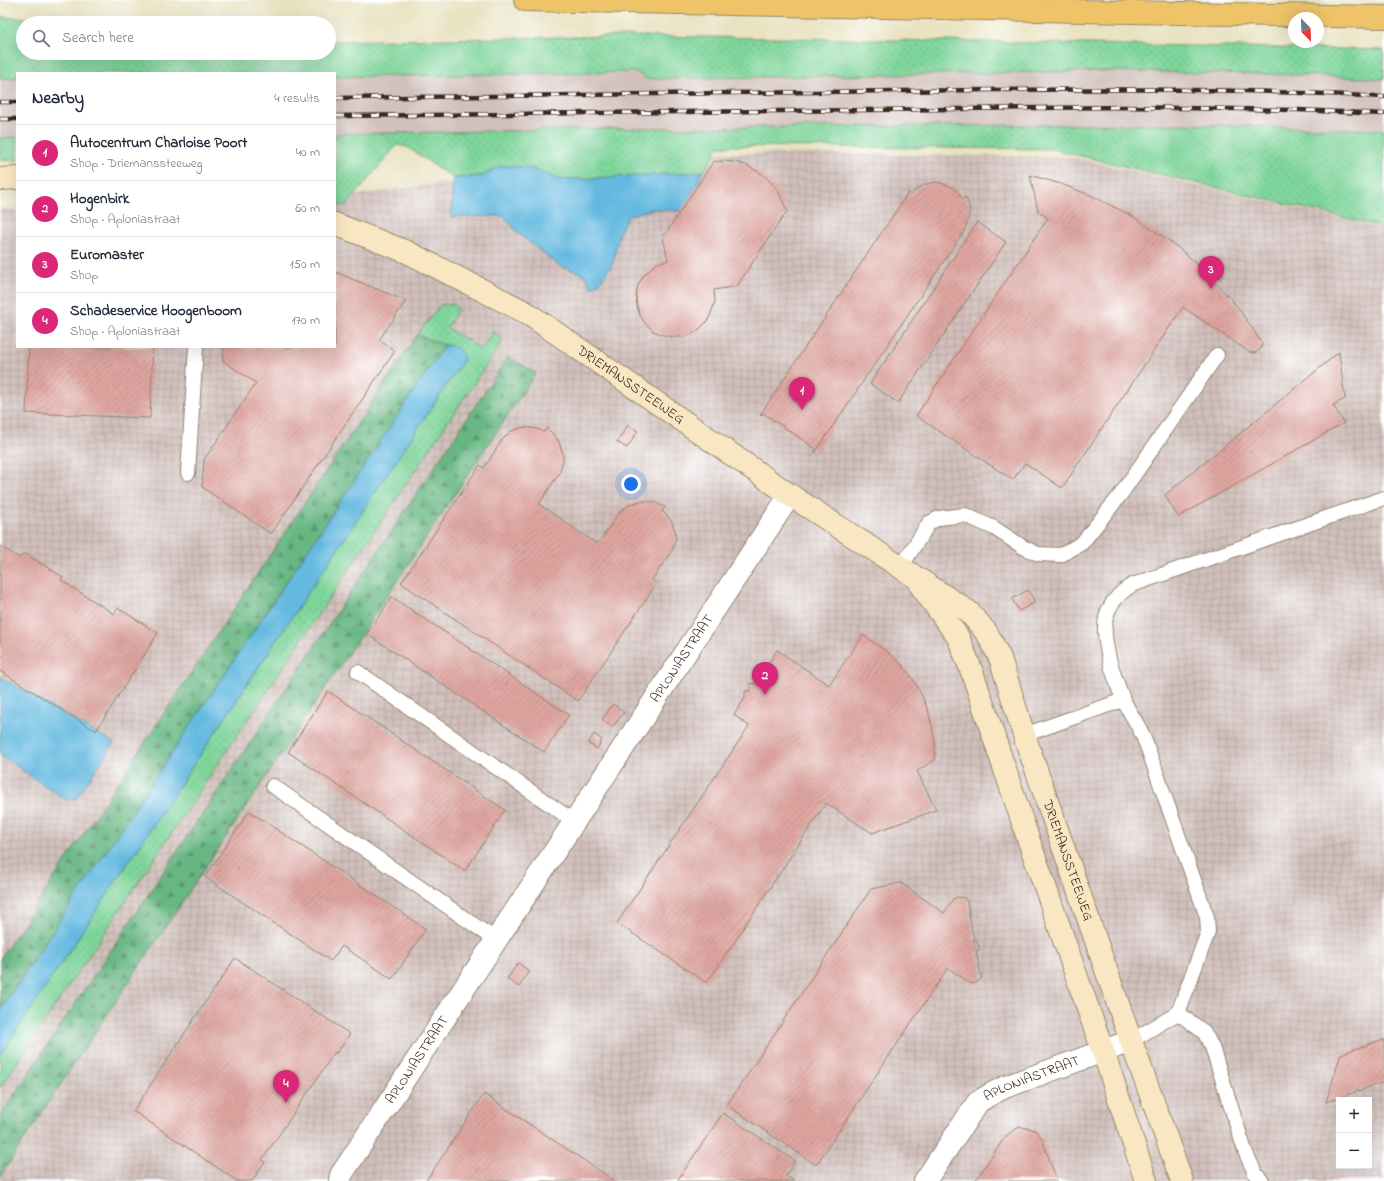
<!DOCTYPE html>
<html lang="en">
<head>
<meta charset="utf-8">
<style>
	body { margin:0; font-family:"Indie Flower",sans-serif; background:#f2f2f3; color:#1f2937 }
	.controls { position:absolute; right:12px; bottom:12px; display:grid; overflow:hidden; border-radius:0px; box-shadow:0 4px 16px #0002 }
	.controls button { width:36px; height:36px; display:grid; place-items:center; padding:0; border:0; border-bottom:1px solid #e0e1e3; background:#fff; color:#1f2937; font:20px sans-serif }
	.compass { position:absolute; left:1288px; top:12px; width:36px; height:36px; border-radius:50%; background:#fff; box-shadow:0 4px 16px #0002; rotate:157deg }
	.you { position:absolute; left:631px; top:484px; width:14px; height:14px; margin:-10px; border:3px solid #fff; border-radius:50%; background:#1a73e8; box-shadow:0 0 0 6px #1a73e833 }
	.badge { display:grid; place-items:center; width:26px; height:26px; border-radius:50%; background:#db2777; color:#fff; font-size:13px; font-weight:700 }
	.pin { position:absolute; translate:-50% -33px; filter:drop-shadow(0 1px 2px #0008) }
	.pin::after { content:''; position:absolute; top:21px; width:14px; height:12px; background:inherit; clip-path:polygon(0 0,100% 0,50% 100%) }
	.list { margin:0; padding:0; list-style:none }
	h2 { display:flex; justify-content:space-between; align-items:center; height:52px; margin:0; padding:0 16px; font-size:17px }
	h2 small { font-size:13px; font-weight:400; color:#747a83 }
	.list li { display:grid; grid-template-columns:26px 1fr auto; gap:12px; align-items:center; box-sizing:border-box; height:56px; padding:0 16px; border-top:1px solid #e0e1e3 }
	.list b { display:block; font-size:15px; white-space:nowrap }
	.list p { margin:0; font-size:13px; white-space:nowrap; color:#747a83 }
	.list em { font-size:13px; font-style:normal; color:#747a83 }
	.icon { flex:none; width:22px; height:22px; fill:none; stroke:currentColor; stroke-width:2; stroke-linecap:round; stroke-linejoin:round }
	.map { position:relative; flex:none; width:1384px; height:1181px; overflow:hidden }
	.search { position:absolute; background:#fff; box-shadow:0 4px 16px #0002; left:16px; top:16px; width:320px; height:44px; display:flex; align-items:center; gap:10px; box-sizing:border-box; padding:0 14px; border-radius:22px; color:#747a83; font-size:15px }
	.panel { position:absolute; background:#fff; box-shadow:0 4px 16px #0002; left:16px; top:72px; width:320px; height:276px; border-radius:0px }
	.map>svg:first-child { display:block }
	.industrial { fill:url(#industrial-grid); fill-rule:evenodd }
	.railway { fill:#d1c0bc }
	.grass { fill:url(#grass-dots); stroke:#5d805c }
	.forest { fill:url(#forest-firs); stroke:#517050 }
	.water { fill:#63b9e0; stroke:#4f727f }
	.building { fill:url(#building-hatch) }
	.lines { fill:none; stroke-linecap:round; stroke-linejoin:round }
	.service-casing { stroke:#92866f; stroke-width:16 }
	.minor-casing { stroke:#92866f; stroke-width:24 }
	.secondary-casing { stroke:#92866f; stroke-width:24 }
	.motorway-casing { stroke:#92866f; stroke-width:24 }
	.service { stroke:#fff; stroke-width:14 }
	.minor { stroke:#fff; stroke-width:22 }
	.secondary { stroke:#f9e7c3; stroke-width:22 }
	.motorway { stroke:#efc469; stroke-width:22 }
	.rail-casing { stroke:#3b2a1e; stroke-width:4.5 }
	.rail { stroke:#fff; stroke-width:3; stroke-dasharray:9; stroke-linecap:butt }
	.labels { text-anchor:middle; dominant-baseline:central; stroke-width:3.5; stroke-linejoin:round; paint-order:stroke }
	.street-label { font-size:14px; fill:#3b2a1e; stroke:#fff }
</style>
</head>
<body>
<div class="map">
<svg width="1384" height="1181" viewBox="0 0 1384 1181">
	<defs>
		<pattern id="industrial-grid" width="8" height="8" patternUnits="userSpaceOnUse"><rect width="8" height="8" fill="#d1c0bc"/><path d="M0 4h8M4 0v8" fill="none" stroke="#b4a5a1"/></pattern>
		<pattern id="grass-dots" width="8" height="8" patternUnits="userSpaceOnUse"><rect width="8" height="8" fill="#7fd69b"/><path d="M2 2h.1M6 6h.1" fill="none" stroke="#6fb885" stroke-width="1.8" stroke-linecap="round"/></pattern>
		<pattern id="forest-firs" width="22" height="20" patternUnits="userSpaceOnUse"><rect width="22" height="20" fill="#67b783"/><path d="M5 1l3.5 6h-7zM16 11l3.5 6h-7z" fill="#56956b"/></pattern>
		<pattern id="building-hatch" width="6" height="6" patternUnits="userSpaceOnUse"><rect width="6" height="6" fill="#dfa6a0"/><path d="M-1 1l2-2M0 6l6-6M5 7l2-2" fill="none" stroke="#b68782"/></pattern>
	</defs>
	<rect width="100%" height="100%" fill="#fff"/>
	<filter id="ink" filterUnits="userSpaceOnUse"><feTurbulence type="fractalNoise" baseFrequency=".025" numOctaves="2"/><feDisplacementMap in="SourceGraphic" scale="8" xChannelSelector="R" yChannelSelector="G"/><feConvolveMatrix kernelMatrix="1 2 1 2 8 2 1 2 1" color-interpolation-filters="sRGB"/></filter>
	<filter id="wash" filterUnits="userSpaceOnUse"><feTurbulence type="fractalNoise" baseFrequency=".012" numOctaves="4" result="noise"/><feDisplacementMap in="SourceGraphic" scale="16" xChannelSelector="R" yChannelSelector="G"/><feGaussianBlur stdDeviation="0.9" result="paint"/><feColorMatrix in="noise" values="0 0 0 0 0 0 0 0 0 0 0 0 0 0 0 0 0 1.4 0 .05"/><feComposite in="paint" operator="in"/></filter>
	<g filter="url(#wash)">
		<rect width="100%" height="100%" fill="#e8e2c0"/>
		<path class="industrial" d="M661,152l411,5 312,71v953h-1384v-972l17,1v137h318v-149zM1339,1100h30v66h-30z"/>
		<path class="railway" d="M1109,71l194,4 81,4v51l-205,-6 -523,4 -321,6v-57l302,-5 9,7z
			M0,78h17v59l-17,1z"/>
		<path class="grass" d="M0,17l165,6h-142v30h306v-12l301,-5 218,3 536,11v29l-81,-4 -194,-4 -463,8 -10,-7 -301,5v-4h-318v5h-17z
			M1179,124l205,6v97l-333,-78 -332,-3 -16,26 -143,8 -32,-13 -28,-1 -18,10 -29,2 -46,-31 -10,-2 -51,61 -11,-3v-69l321,-6z
			M17,137v24l-17,-1v-22z
			M454,304l4,6 -11,18 34,21 12,-17 9,6 -1,5 -501,745v-33l464,-696 -13,-14h-6l-28,-10 23,-30z"/>
		<path class="forest" d="M417,335l28,10 -445,665v-51z
			M508,357l28,16 -478,715 -58,89v-61z"/>
		<path class="water" d="M500,166l28,1 32,13 143,-8 -20,39 -31,-2 -24,7 -9,17 -6,30 -13,19 -8,6 -7,-13 -27,-10 -39,-31 -15,-18 -53,1 2,-39 29,-2z
			M445,345c10,0 16,5 19,14l-464,696v-45z
			M0,677l114,66 -38,56 -10,1 -66,-45z"/>
		<g id="blocks">
			<path class="building" d="M722,161l12,1 12,3 18,10 14,15 9,21 -50,75 -23,4 1,11 -3,10 -4,9 -7,8 -8,5 -10,4h-10l-10,-2 -10,-4 -7,-7 -6,-8 -3,-10 -1,-11 2,-10 5,-9 7,-7 8,-6 10,-3 -5,-23 50,-75z
				M1030,175l31,9 29,11 42,21 39,26 24,20 37,38 21,29 9,15 -1,5 -6,4 -6,-1 -66,-45 -121,181 -37,-25 -12,17 -97,-64 132,-198 -10,-7z
				M938,182l14,5 6,5 4,7 4,-2 3,9v9l-2,8 -3,8 -149,222 -1,-1 2,-3 -53,-36 -2,3 -1,-1 148,-222 3,2 5,-5 7,-5 7,-2z
				M977,222l29,20 -108,161 -28,-19z
				M335,272l71,29 -27,39 16,11 -124,183 -69,-47 2,-27 52,-77 -33,-22 1,-14h111z
				M29,347h124l-3,71 -124,-5z
				M1339,352l6,47 -12,6 11,18 -166,94 -13,-22z
				M628,425l10,6 -11,17 -10,-6z
				M524,427l13,2 7,3 3,-4 9,9 3,5 4,12v6l-3,12 -21,32 58,40 23,-32 9,-7 12,-4 13,1 11,5 -3,4 9,9 4,10 1,8 -3,11 -21,31 5,3 -79,118 -177,-118 79,-118 4,3 18,-28 9,-9z
				M0,546l20,12 4,-5 39,24 -2,3 53,34 4,-6 40,25 -62,98 -96,-60z
				M1028,590l7,12 -16,9 -7,-12z
				M392,597l177,118 -25,37 -177,-118z
				M863,635l27,19 13,12 10,13 8,15 7,16 4,16 3,17v17l-18,11 19,39 -64,23 -46,-30 -119,180 -90,-60 132,-197 -15,-11 11,-17v-7h5v-8l5,1 22,-34 52,35z
				M328,691l177,119 -40,61 -177,-119z
				M613,704l11,8 -11,15 -11,-7z
				M594,734l8,6 -5,9 -9,-6z
				M249,811l177,118 -34,50 -50,-33 -11,15 -126,-84z
				M901,883l43,30 9,-14 4,-2 8,1 2,4 7,39 3,-1 3,10h-4l5,25v4l-7,5 -4,-1 -22,-15 -132,197 -89,-60 144,-216z
				M235,958l115,76 -13,19 -2,-1 -73,108 3,2 -13,19h-15l-104,-70z
				M518,963l11,8 -10,16 -12,-8z
				M1384,1039v43l-58,20 15,-48z
				M484,1094l131,87h-189z
				M723,1113l72,48 -9,15 8,5h-117z
				M1021,1127l11,2 4,2 6,8 15,42h-82l30,-44 10,-8z"/>
		</g>
	</g>
	<g filter="url(#ink)">
		<use href="#blocks" fill-opacity="0" stroke="#92866f" stroke-width="1"/>
		<g class="lines">
			<defs>
				<path id="service" d="M188,473l8,-126
					M901,567l28,-44 10,-5 26,-3 29,13 29,19 15,7 23,1 21,-12 39,-49 96,-139
					M358,672l217,150
					M1024,735l99,-35
					M273,786l223,154
					M1178,1013l30,-81 -1,-15 -59,-168c-3,-8 -6,-16 -10,-23 -5,-9 -11,-18 -15,-27 -9,-22 -26,-67 -14,-90 5,-10 13,-18 23,-24l252,-87
					M1131,1041l47,-28 26,19 8,15 33,104 10,22 7,8"/>
				<g id="minor">
					<path id="s1" d="M340,1181l1,-6 449,-680"/>
					<path id="s2" d="M925,1181l53,-79 13,-8 14,-7 126,-46"/>
				</g>
				<g id="secondary">
					<path d="M0,179l17,-1"/>
					<path id="s3" d="M335,224l72,28 120,61 263,182 179,117 18,21 13,25 24,77 107,306 51,140"/>
					<path d="M921,586l37,51 14,35 58,172 73,207 43,130"/>
				</g>
				<path id="motorway" d="M525,0l859,17"/>
			</defs>
			<use href="#service" class="service-casing"/>
			<use href="#minor" class="minor-casing"/>
			<use href="#secondary" class="secondary-casing"/>
			<use href="#motorway" class="motorway-casing"/>
			<use href="#service" class="service"/>
			<use href="#minor" class="minor"/>
			<use href="#secondary" class="secondary"/>
			<use href="#motorway" class="motorway"/>
			<defs>
				<path id="rail" d="M335,98c188,-2 376,-5 564,-7 162,-2 323,-4 485,6
					M0,102h17
					M335,116l792,-9 171,3 86,4
					M0,119h17"/>
			</defs>
			<use href="#rail" class="rail-casing"/>
			<use href="#rail" class="rail"/>
		</g>
	</g>
	<g class="labels">
		<g class="street-label">
			<text stroke="none"><textPath href="#s3" startOffset="338">DRIEMANSSTEEWEG</textPath></text>
			<text stroke="none"><textPath href="#s1" startOffset="625">APLONIASTRAAT</textPath></text>
			<text stroke="none"><textPath href="#s3" startOffset="1015">DRIEMANSSTEEWEG</textPath></text>
			<text stroke="none"><textPath href="#s1" startOffset="144">APLONIASTRAAT</textPath></text>
			<text stroke="none"><textPath href="#s2" startOffset="154">APLONIASTRAAT</textPath></text>
		</g>
	</g>
</svg>
<div class="controls">
<button>+</button>
<button>−</button>
</div>
<svg class="compass" viewBox="-18 -18 36 36"><path d="M0-13l5 13h-10z" fill="#e53935"/><path d="M0 13l5-13h-10z" fill="#747a83"/></svg>
<div class="you"></div>
<div class="pin badge" style="left:802px;top:410px">1</div>
<div class="pin badge" style="left:765px;top:695px">2</div>
<div class="pin badge" style="left:1211px;top:289px">3</div>
<div class="pin badge" style="left:286px;top:1103px">4</div>
<div class="search"><svg class="icon" aria-label="search" viewBox="0 0 24 24"><circle cx="10" cy="10" r="6"/><path d="M15 15l6 6"/></svg>Search here</div>
<section class="panel">
<h2>Nearby<small>4 results</small></h2>
<ul class="list">
<li><span class="badge">1</span><div><b>Autocentrum Charloise Poort</b><p>Shop · Driemanssteeweg</p></div><em>40 m</em></li>
<li><span class="badge">2</span><div><b>Hogenbirk</b><p>Shop · Aploniastraat</p></div><em>60 m</em></li>
<li><span class="badge">3</span><div><b>Euromaster</b><p>Shop</p></div><em>150 m</em></li>
<li><span class="badge">4</span><div><b>Schadeservice Hoogenboom</b><p>Shop · Aploniastraat</p></div><em>170 m</em></li>
</ul>
</section>
</div>
</body>
</html>
